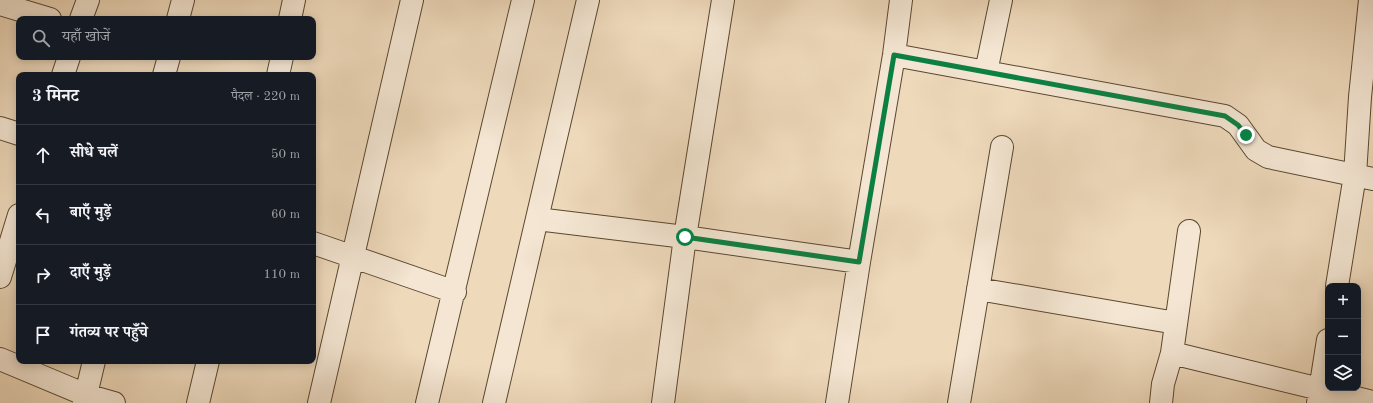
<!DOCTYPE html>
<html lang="hi">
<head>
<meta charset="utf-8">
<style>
	body { margin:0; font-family:"Old Standard TT","Noto Serif Devanagari",serif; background:#20242c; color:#f1f3f6 }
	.controls { position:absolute; right:12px; bottom:12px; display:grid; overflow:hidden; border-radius:8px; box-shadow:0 2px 10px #0003 }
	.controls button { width:36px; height:36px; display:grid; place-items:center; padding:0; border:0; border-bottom:1px solid #363941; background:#171b24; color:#f1f3f6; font:20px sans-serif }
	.stop { position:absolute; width:12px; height:12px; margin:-9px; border:3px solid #0b8043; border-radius:50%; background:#fff }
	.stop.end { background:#0b8043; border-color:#fff; box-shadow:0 1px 4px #0008 }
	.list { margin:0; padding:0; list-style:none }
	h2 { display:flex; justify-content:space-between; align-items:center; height:52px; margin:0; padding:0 16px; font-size:17px }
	h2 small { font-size:13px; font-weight:400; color:#9ea1a6 }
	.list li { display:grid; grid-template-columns:26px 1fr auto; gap:12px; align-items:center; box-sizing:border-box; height:60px; padding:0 16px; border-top:1px solid #363941 }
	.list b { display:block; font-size:15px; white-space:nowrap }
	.list em { font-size:13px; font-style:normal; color:#9ea1a6 }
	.icon { flex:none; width:22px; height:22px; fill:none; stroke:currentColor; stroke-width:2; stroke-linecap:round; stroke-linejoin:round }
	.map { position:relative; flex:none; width:1373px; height:403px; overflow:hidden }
	.search { position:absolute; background:#171b24; box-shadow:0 2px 10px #0003; left:16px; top:16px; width:300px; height:44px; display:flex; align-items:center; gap:10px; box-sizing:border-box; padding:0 14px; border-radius:8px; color:#9ea1a6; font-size:15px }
	.panel { position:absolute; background:#171b24; box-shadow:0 2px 10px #0003; left:16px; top:72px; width:300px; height:292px; border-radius:8px }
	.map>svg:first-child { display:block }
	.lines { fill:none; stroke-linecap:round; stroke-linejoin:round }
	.minor-casing { stroke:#5a482f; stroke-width:24 }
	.minor { stroke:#f4e6d3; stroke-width:22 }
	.route { stroke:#0b8043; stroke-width:5 }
</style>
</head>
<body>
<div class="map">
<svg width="1373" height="403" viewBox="0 0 1373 403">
	<rect width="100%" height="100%" fill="#eed9bb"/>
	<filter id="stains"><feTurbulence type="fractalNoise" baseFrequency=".005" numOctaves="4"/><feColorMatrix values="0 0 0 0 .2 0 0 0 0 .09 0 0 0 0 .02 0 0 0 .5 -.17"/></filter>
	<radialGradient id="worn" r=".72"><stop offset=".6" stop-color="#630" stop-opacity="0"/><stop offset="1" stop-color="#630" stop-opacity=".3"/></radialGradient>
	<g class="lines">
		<defs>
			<path id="minor" d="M0,4l50,15
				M81,19l7,-19
				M178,19l5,-19
				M290,19l4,-19
				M894,55l331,61 13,9 18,25 12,7 105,22
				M986,72l15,-72
				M63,75l6,-18
				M164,75l5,-18
				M278,75l4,-18
				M0,128l19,6
				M537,219l148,18 174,25
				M313,243l142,49
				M0,277l19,-62
				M1337,286l18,-111 5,-78 10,-97
				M978,289l198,34
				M1172,353l201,49
				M0,359l86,36 28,8
				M84,403l10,-42
				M198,403l10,-42
				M319,403l93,-403
				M427,403l96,-403
				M494,403l94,-403
				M663,403l22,-166 38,-237
				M837,403l22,-141 35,-207 7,-55
				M959,403l43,-256
				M1161,403l2,-19 9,-31 17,-122
				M1318,403l10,-63"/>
		</defs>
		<use href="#minor" class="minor-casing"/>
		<use href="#minor" class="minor"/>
	</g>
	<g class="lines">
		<path class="route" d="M685,237l174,25 35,-207 331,61 13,9 8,10"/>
	</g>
	<rect width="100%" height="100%" filter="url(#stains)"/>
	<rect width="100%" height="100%" fill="url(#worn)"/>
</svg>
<div class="controls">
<button>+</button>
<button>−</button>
<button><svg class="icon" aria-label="layers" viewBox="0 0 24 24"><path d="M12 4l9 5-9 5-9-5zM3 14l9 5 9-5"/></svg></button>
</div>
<div class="stop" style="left:685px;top:237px"></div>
<div class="stop end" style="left:1246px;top:135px"></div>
<div class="search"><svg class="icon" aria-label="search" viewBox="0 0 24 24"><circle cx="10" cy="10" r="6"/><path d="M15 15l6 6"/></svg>यहाँ खोजें</div>
<section class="panel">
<h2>3 मिनट<small>पैदल · 220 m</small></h2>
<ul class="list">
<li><svg class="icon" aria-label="ahead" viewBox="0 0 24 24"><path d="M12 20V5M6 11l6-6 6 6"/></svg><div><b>सीधे चलें</b></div><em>50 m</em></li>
<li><svg class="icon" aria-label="left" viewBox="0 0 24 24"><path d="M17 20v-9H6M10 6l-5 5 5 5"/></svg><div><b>बाएँ मुड़ें</b></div><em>60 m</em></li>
<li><svg class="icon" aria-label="right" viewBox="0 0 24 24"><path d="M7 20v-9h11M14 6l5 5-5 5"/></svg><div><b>दाएँ मुड़ें</b></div><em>110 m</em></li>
<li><svg class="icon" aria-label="arrive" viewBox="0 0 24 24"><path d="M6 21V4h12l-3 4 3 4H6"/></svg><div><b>गंतव्य पर पहुँचे</b></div></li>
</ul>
</section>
</div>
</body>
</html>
